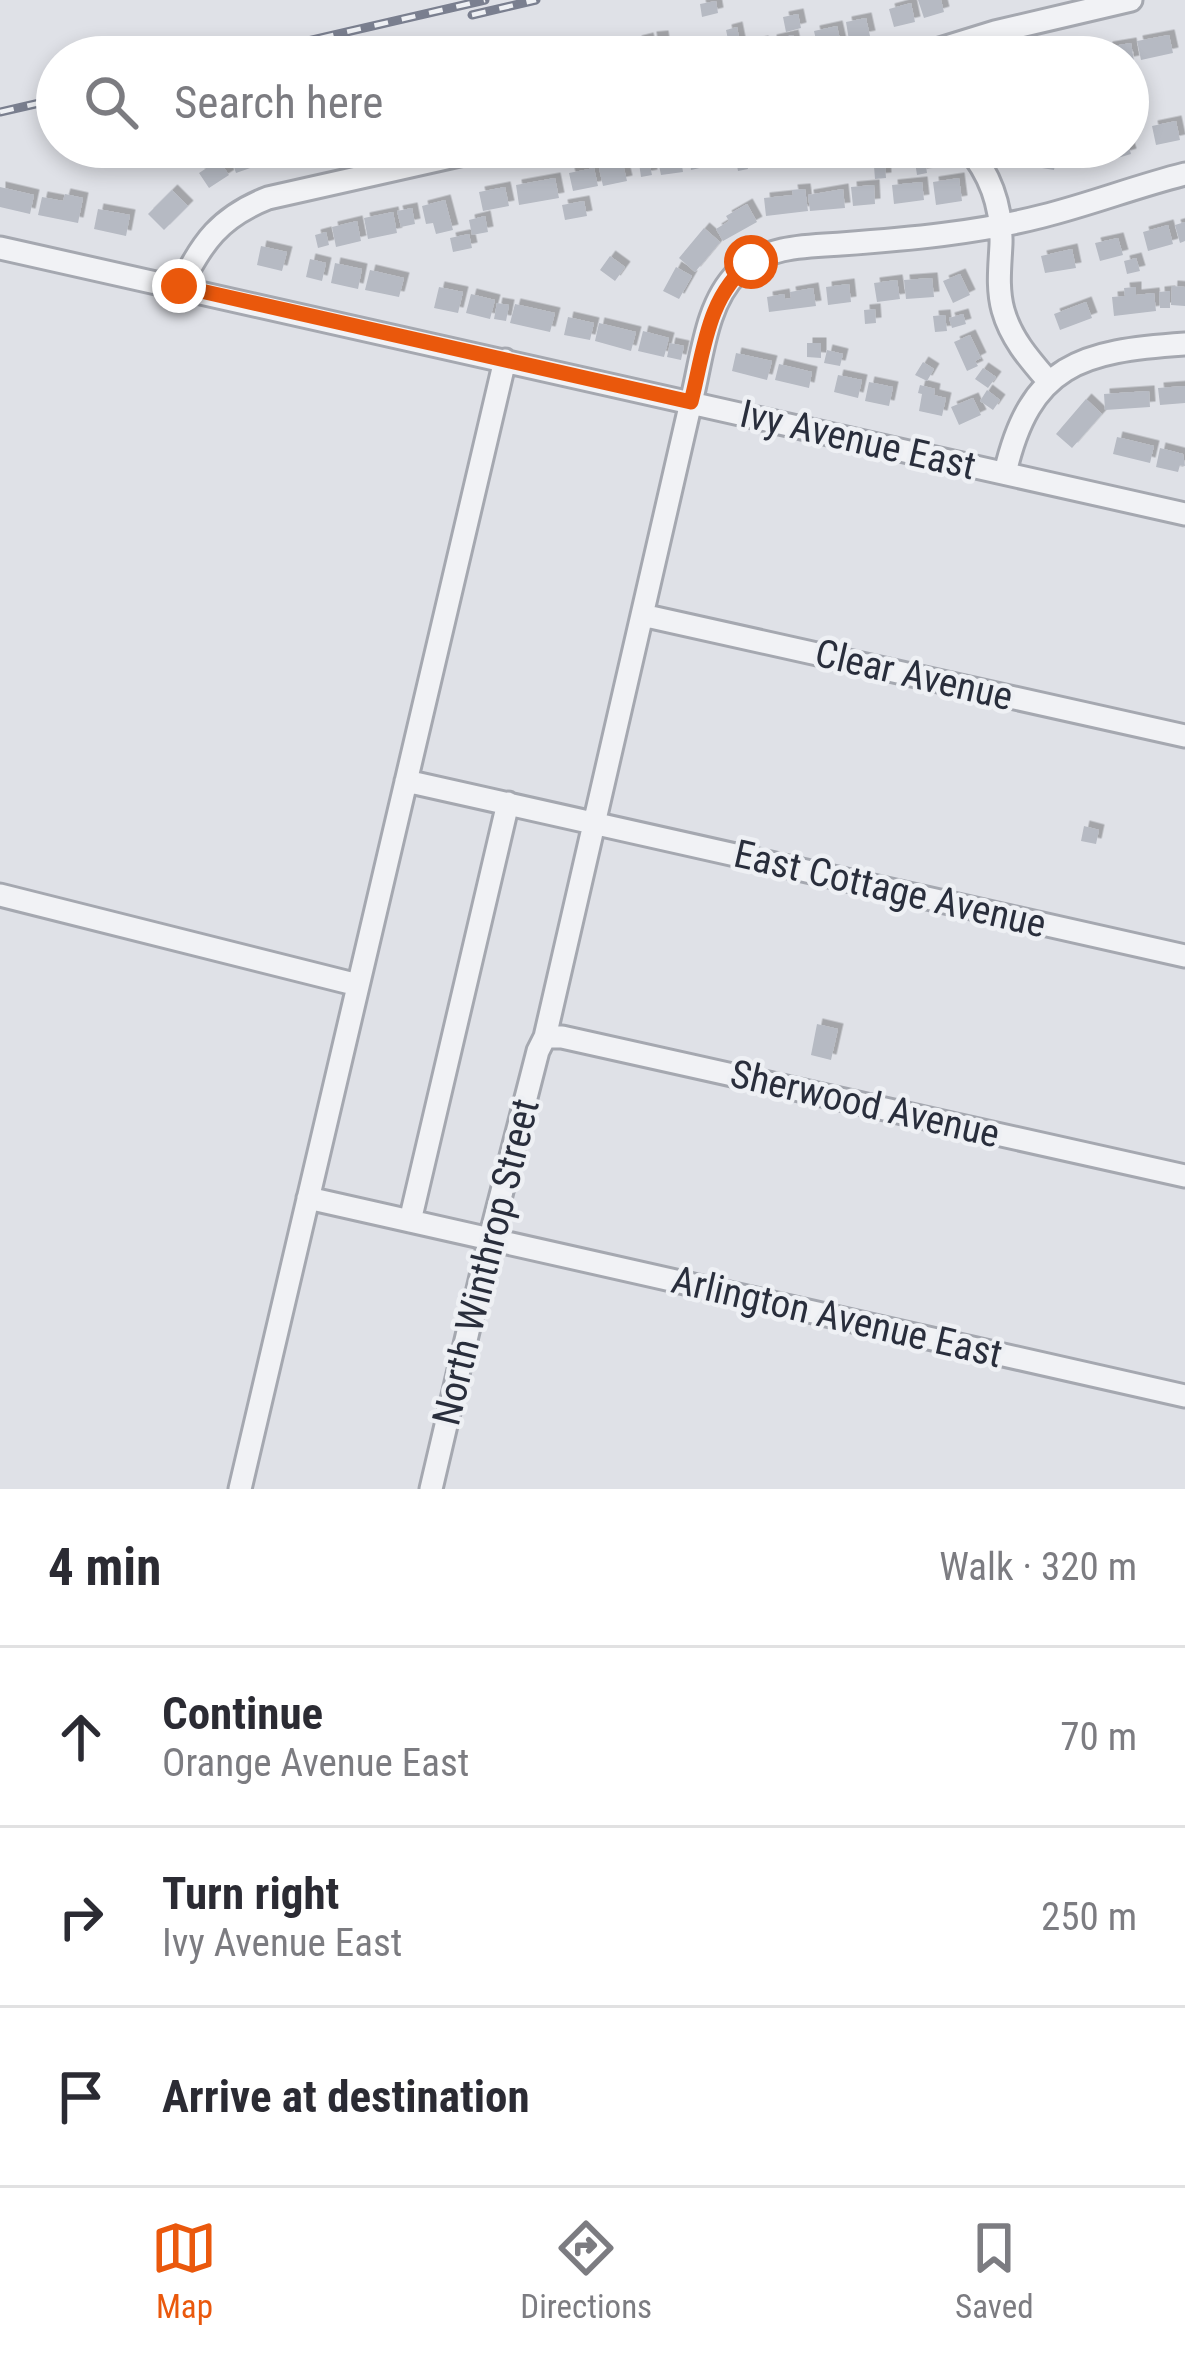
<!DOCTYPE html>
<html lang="en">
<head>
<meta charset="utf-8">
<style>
	body { margin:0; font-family:"Roboto Condensed",sans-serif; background:#f2f2f3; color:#2b2b33 }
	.stop { position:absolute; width:36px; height:36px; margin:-27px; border:9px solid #ea580c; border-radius:50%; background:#fff }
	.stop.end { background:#ea580c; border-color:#fff; box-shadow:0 3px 12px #0008 }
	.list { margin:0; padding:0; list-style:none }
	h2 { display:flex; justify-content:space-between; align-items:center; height:156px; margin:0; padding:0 48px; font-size:51px }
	h2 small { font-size:39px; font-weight:400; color:#7c7c81 }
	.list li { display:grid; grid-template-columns:78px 1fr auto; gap:36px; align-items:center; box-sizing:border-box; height:180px; padding:0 48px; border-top:3px solid #e1e1e2 }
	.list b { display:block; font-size:45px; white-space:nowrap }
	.list p { margin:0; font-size:39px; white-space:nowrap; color:#7c7c81 }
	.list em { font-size:39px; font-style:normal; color:#7c7c81 }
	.icon { flex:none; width:66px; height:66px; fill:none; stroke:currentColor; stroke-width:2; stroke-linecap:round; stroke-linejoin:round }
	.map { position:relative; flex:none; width:1185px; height:1489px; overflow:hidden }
	.search { position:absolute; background:#fff; box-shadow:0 6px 18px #0003; left:36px; right:36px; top:36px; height:132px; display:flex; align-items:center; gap:30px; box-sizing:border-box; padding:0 42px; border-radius:66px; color:#7c7c81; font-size:45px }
	.sheet { height:696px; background:#fff }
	nav { display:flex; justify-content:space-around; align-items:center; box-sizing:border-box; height:168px; border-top:3px solid #e1e1e2; background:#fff; font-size:33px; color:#7c7c81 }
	nav a { display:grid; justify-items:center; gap:6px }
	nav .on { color:#ea580c }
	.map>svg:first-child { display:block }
	.building { fill:#b6bac3; filter:url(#shadow) }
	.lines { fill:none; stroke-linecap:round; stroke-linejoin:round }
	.minor-casing { stroke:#a5a8b0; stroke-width:27 }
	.minor { stroke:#f1f2f5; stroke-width:21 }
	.rail-casing { stroke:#7a7f8f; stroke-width:9 }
	.rail { stroke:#eef0f4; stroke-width:4.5; stroke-dasharray:14; stroke-linecap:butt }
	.route { stroke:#ea580c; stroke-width:15 }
	.labels { text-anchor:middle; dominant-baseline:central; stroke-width:9; stroke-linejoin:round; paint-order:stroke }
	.street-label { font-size:39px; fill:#292e3c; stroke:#eef0f4 }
</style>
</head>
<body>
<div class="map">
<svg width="1185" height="1489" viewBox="0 0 1185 1489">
	<defs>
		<filter id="shadow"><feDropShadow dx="5.5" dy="-5.5" stdDeviation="0" flood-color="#0004"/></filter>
	</defs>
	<rect width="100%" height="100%" fill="#dfe1e7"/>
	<path class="building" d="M918,0h23l3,12 -20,6z
		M716,1l2,12 -16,4 -2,-13z
		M911,3l4,19 -21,5 -5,-18z
		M798,14l3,14 -15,4 -3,-15z
		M866,18l4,18 -21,4 -3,-18z
		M837,26l4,18 -23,5 -4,-18z
		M737,27l3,15 -11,2 -3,-14z
		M793,35l4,19 -23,3 -3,-17z
		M1169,35l4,18 -32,7 -4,-19z
		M663,36l2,14 -12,1 -2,-14z
		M648,38l3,14 -12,2 -3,-13z
		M763,41l3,16h-24l-3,-11z
		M1131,43l3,18 -6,1v-5h-20l-1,-10z
		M1176,121l4,19 -24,5 -4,-19z
		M253,147l6,18 -23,8 -6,-18z
		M280,147h25l2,7 -24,5z
		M728,147l2,14 -39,9 -2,-18 22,-3 1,6 7,-1 -1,-6z
		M752,147h24l1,7 -23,5z
		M1083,147h17l4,14 -26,7 -5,-19z
		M1107,147h22l2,7 -20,6z
		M743,148l5,21 -10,2 -4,-21z
		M1034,148l24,4 -4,18 -24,-4z
		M680,153l3,19 -22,3 -4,-19z
		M219,160l10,15 -20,13 -10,-15z
		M925,160l2,13 -10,2 -2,-13z
		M649,161l3,14 -11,2 -2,-14z
		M623,164l4,17 -24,5 -4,-18z
		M885,165l1,13 -11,1 -1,-13z
		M594,168l4,18 -25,5 -4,-18z
		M555,178l4,20 -40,7 -3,-20z
		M959,178l3,23 -26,4 -3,-23z
		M922,182l2,18 -30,4 -2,-19z
		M874,185l1,19 -22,2 -2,-19z
		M0,187l34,8 -4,19 -30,-7z
		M505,187l4,19 -26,5 -4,-19z
		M805,189l3,22 -42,5 -2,-18 29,-3 -1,-5z
		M843,189l2,19 -35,3 -2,-16z
		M172,190l16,16 -24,24 -16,-16z
		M65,194l18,4 -5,25 -40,-8 4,-18 21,4z
		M445,200l8,30 -17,4 -3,-11 -7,1 -4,-18z
		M584,201l3,15 -22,4 -3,-15z
		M747,204l10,18 -34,19 -7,-12 13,-8 -3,-5z
		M412,208l3,16 -14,3 -4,-16z
		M98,209l32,6 -4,21 -32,-7z
		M393,212l4,21 -29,6 -4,-21z
		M485,216l3,16 -16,3 -3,-15z
		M357,221l4,20 -25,6 -4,-20z
		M1185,222v19l-5,2 -5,-18z
		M1168,225l5,19 -25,7 -5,-19z
		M704,228l16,14 -25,30 -16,-14z
		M326,232l3,13 -11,3 -3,-13z
		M469,234l3,14 -19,4 -3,-14z
		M1118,238l5,17 -23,6 -5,-18z
		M261,246l26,6 -5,19 -25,-6z
		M1072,249l4,19 -31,5 -4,-17z
		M610,256l15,11 -10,14 -15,-11z
		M1136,258l4,13 -13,3 -3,-13z
		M310,259l16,4 -4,18 -16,-4z
		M335,263l27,6 -4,20 -27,-6z
		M676,267l16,9 -13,23 -16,-8z
		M370,270l34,8 -5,19 -34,-7z
		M960,274l10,21 -17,8 -10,-22z
		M932,278l2,19 -28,2 -2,-19z
		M897,280l3,19 -23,3 -3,-19z
		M849,284l2,18 -23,3 -2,-18z
		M1172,286l13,1v19l-14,-1z
		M439,287l24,5 -5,21 -24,-5z
		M1136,287v8l18,-2 2,18 -42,5 -2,-19 13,-1 -1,-8z
		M813,288l3,18 -47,6 -2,-15 17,-3 1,5 6,-1 -1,-6z
		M1170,291v17h-10l-1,-16z
		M471,294l24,6 -5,19 -24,-6z
		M1086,302l6,16 -32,12 -6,-16z
		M497,303l12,2 -3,16 -12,-2z
		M515,304l40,9 -5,19 -40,-9z
		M875,309l1,14 -11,1 -1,-14z
		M963,314l3,10 -14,4 -3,-10z
		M945,315l2,16 -12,1 -2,-16z
		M568,317l26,6 -4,17 -26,-5z
		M599,323l37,9 -5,19 -36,-10z
		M643,331l26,7 -5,19 -26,-6z
		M970,335l11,23 -6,3 3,5 -11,5 -13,-29z
		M670,343l14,3 -3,14 -14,-3z
		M807,343h14v15l-14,-1z
		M827,350l16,4 -3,12 -16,-3z
		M736,353l36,8 -5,19 -35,-9z
		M923,362l11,7 -7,12 -12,-6z
		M779,364l33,8 -3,16 -34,-8z
		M983,368l13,9 -8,11 -13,-9z
		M838,375l24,5 -4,18 -24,-6z
		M869,382l24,5 -4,19 -24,-5z
		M920,385l15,4 -1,6 12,3 -4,18 -23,-5 3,-17 -4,-1z
		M1185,386v17l-25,2 -2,-17z
		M987,390l13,10 -7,10 -13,-9z
		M1149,391l1,16 -45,3 -1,-16z
		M973,398l8,17 -22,10 -8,-18z
		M1086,399l16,15 -30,34 -16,-14z
		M1117,437l37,9 -4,17 -37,-9z
		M1160,448l23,6 2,12 -5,-1 -2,7 -22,-5z
		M1084,826l15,4 -3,14 -15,-3z
		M817,1024l21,5 -7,31 -20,-5z"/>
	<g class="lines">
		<defs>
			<path id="minor" d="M914,57l81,-25 136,-32
				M967,147c24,28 35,60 34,97 -1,22 -4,44 2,66 8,29 27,50 46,72
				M0,248l1185,266
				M180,287c22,-45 40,-70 88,-89l227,-51
				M1005,473c25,-109 76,-122 180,-129
				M642,615l543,121
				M406,781l779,175
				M0,895l358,90
				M545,1037h17l623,139
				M308,1198l877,198
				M410,1221l98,-418
				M240,1489l265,-1129
				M431,1489l59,-251 48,-187 7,-14 146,-635c11,-42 14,-97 46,-129 29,-27 67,-27 104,-29 68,-5 136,-11 202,-28 48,-12 94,-30 142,-42"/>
		</defs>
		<use href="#minor" class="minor-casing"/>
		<use href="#minor" class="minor"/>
		<defs>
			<path id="rail" d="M472,15l64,-15
				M238,57l247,-57
				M0,112l57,-13"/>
		</defs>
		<use href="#rail" class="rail-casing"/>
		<use href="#rail" class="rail"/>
	</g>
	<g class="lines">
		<path class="route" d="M179,286l512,116c13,-51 16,-106 60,-140"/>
	</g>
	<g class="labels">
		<g class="street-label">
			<text transform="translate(858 440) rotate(13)">Ivy Avenue East</text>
			<text transform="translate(914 675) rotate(13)">Clear Avenue</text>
			<text transform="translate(890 889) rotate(13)">East Cottage Avenue</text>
			<text transform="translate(865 1104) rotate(13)">Sherwood Avenue</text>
			<text transform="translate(486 1262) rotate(-76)">North Winthrop Street</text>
			<text transform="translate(837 1317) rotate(13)">Arlington Avenue East</text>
		</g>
	</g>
</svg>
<div class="stop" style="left:751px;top:262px"></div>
<div class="stop end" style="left:179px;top:286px"></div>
<div class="search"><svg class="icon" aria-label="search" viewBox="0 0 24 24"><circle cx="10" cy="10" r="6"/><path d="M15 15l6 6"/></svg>Search here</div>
</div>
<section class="sheet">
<h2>4 min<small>Walk · 320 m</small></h2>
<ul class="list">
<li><svg class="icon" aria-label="ahead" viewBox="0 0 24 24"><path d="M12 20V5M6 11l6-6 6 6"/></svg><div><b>Continue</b><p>Orange Avenue East</p></div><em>70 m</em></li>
<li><svg class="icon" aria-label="right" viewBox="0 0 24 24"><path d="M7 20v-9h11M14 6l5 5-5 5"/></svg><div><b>Turn right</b><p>Ivy Avenue East</p></div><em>250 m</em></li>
<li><svg class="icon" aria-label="arrive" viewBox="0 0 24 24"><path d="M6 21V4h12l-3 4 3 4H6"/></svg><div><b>Arrive at destination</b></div></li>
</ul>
</section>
<nav>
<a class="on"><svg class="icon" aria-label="map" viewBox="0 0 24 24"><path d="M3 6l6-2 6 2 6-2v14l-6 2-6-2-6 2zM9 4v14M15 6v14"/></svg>Map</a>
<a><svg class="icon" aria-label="directions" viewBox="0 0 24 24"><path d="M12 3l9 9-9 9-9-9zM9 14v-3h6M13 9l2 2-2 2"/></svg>Directions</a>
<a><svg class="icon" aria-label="saved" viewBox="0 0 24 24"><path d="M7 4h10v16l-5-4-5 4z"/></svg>Saved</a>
</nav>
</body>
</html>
